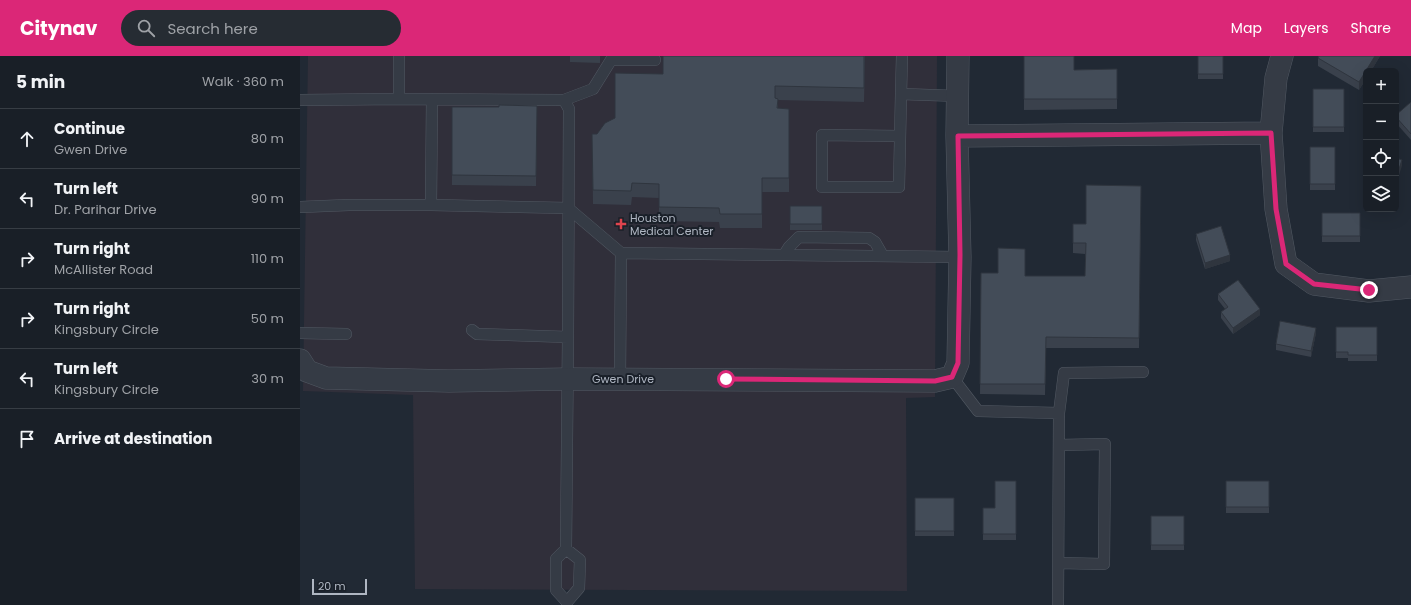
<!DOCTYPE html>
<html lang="en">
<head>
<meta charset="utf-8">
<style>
	body { margin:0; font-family:Poppins,sans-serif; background:#262c33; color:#f1f3f6 }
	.controls { position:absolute; right:12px; top:12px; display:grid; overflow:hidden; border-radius:6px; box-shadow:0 4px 16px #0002 }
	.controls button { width:36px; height:36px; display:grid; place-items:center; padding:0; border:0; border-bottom:1px solid #373d44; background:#191f27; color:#f1f3f6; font:20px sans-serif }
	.scale { position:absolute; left:12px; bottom:10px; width:55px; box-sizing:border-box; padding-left:4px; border:2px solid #afb6c2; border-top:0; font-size:11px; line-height:14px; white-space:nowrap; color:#afb6c2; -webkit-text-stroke:3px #1a2029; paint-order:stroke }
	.stop { position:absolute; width:12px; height:12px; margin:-9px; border:3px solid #db2777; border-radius:50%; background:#fff }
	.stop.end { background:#db2777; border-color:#fff; box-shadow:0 1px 4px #0008 }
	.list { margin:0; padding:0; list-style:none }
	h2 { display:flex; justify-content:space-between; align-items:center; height:52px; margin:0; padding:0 16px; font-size:17px }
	h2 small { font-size:13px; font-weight:400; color:#9fa2a7 }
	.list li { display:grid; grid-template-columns:26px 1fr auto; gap:12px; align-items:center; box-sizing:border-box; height:60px; padding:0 16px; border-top:1px solid #373d44 }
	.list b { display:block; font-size:15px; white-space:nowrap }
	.list p { margin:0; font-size:13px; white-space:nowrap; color:#9fa2a7 }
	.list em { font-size:13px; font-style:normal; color:#9fa2a7 }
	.icon { flex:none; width:22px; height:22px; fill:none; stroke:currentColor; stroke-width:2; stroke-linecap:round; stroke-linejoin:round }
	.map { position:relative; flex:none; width:1111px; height:549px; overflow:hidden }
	header { display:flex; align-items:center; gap:24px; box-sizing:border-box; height:56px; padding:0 20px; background:#db2777; color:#fff }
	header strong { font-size:19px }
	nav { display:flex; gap:22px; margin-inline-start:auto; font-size:14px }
	.search { width:280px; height:36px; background:#262c33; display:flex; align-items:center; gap:10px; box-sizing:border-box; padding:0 14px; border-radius:22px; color:#9fa2a7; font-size:15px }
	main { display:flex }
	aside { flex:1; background:#191f27 }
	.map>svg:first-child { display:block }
	.medical { fill:#302f3a }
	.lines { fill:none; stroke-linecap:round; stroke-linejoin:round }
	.service-casing { stroke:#525963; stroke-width:12 }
	.minor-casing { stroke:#525963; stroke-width:23 }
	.service { stroke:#353b45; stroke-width:11 }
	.minor { stroke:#353b45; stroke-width:22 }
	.wall { fill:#3a414c }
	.shaded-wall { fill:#2f353e }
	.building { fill:#434c58; stroke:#2f353e }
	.route { stroke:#db2777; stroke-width:5 }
	.health-dot { fill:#e0444e; stroke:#1a2029; stroke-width:1.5 }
	.labels { text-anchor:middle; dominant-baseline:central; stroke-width:4; stroke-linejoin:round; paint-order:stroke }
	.poi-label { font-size:11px; fill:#afb6c2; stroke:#1a2029; text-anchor:start }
	.street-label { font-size:11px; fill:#afb6c2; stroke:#1a2029 }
</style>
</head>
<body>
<header>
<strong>Citynav</strong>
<div class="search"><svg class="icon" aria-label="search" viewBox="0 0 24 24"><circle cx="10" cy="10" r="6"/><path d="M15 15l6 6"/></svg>Search here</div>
<nav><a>Map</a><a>Layers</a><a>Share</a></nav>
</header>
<main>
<aside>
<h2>5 min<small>Walk · 360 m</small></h2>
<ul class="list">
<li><svg class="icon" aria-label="ahead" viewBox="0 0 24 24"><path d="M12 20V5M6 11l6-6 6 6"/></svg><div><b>Continue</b><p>Gwen Drive</p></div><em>80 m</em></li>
<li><svg class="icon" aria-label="left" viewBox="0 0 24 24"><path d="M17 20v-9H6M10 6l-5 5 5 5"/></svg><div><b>Turn left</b><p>Dr. Parihar Drive</p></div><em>90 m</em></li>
<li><svg class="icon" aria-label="right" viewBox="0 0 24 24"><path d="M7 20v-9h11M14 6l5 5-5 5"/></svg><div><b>Turn right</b><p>McAllister Road</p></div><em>110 m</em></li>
<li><svg class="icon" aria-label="right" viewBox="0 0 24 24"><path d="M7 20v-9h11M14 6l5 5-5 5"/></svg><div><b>Turn right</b><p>Kingsbury Circle</p></div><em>50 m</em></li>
<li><svg class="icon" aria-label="left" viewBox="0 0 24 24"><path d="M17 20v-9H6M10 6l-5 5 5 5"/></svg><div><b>Turn left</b><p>Kingsbury Circle</p></div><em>30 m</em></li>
<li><svg class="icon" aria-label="arrive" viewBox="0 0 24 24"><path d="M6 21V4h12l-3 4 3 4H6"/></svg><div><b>Arrive at destination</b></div></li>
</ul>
</aside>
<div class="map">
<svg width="1111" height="549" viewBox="0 0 1111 549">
	<rect width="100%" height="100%" fill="#212934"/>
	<path class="medical" d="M8,0h629l-2,341 -29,1 1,193 -492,-2 -2,-194 -110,-4z"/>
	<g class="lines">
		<defs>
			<path id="service" d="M602,0l-1,38 57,2
				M99,43l165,1 5,9 -1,228
				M0,44l99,-1v-43
				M264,44l29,-11 18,-29h44
				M600,80l-78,-1v52h77l2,-93
				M131,149l1,-106
				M0,151l49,-2h82l137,3 53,45 -1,126
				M321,197l339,4
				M484,199l5,-8 10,-10 70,1 6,4 8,14
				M172,274l5,4 91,3 -2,212 -10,10v31l11,12
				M0,277l46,1
				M652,321l26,34 81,2 -1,192
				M759,357l5,-40 79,-1
				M266,493l14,11 -1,28 -12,14v3
				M759,507l45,1 1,-120 -46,1"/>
			<path id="minor" d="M982,0l-6,22 -5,55 5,76 10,55 28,20 55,7 42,-4
				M657,80l314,-3
				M0,304l7,11 19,7 123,3 119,-2 367,2 17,-4 6,-14 2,-106 -3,-121 1,-80"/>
		</defs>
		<use href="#service" class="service-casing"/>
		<use href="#minor" class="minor-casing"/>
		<use href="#service" class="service"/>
		<use href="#minor" class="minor"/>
	</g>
	<path class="wall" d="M270,0h30v7l-30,-1z
		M565,0l-1,46 -86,-2v8l11,1v83h-27v36h-42l-1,-6 -60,-1v-23l-27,-1 -1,8 -38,-1 -1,-70h5l18,-15 48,-45z
		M724,0l50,14 43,-1v40l-93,1z
		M898,0h25v23h-25z
		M1019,0h61l-9,15h-5v8l-7,11 -41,-24v-8z
		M1013,33h31v43h-31z
		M1111,46v38l-15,-17v-8z
		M237,50l-1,80 -84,-1v-78h47z
		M1010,91h25v43h-25z
		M841,130l-2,162h-93l-1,47 -65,-1 1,-121 44,3h60v-22l-12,-1v-29h13z
		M490,150h32v24h-32z
		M1022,157h38v29h-38z
		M896,178l34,27 -25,8 -9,-29z
		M918,238l42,21 -27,19 -12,-16v-6l4,-3 -7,-9z
		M1036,271h41v34h-29v-3h-12z
		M1016,277l-5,24 -35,-7v-6z
		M716,425v59h-33v-32h12z
		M926,425h43v32h-43z
		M615,442h39v38h-39z
		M851,460h33v34h-33z"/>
	<path class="shaded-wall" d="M1075,0h5l-9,15h-5v8l-7,11v-8z
		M1102,104v6l-6,18v-6z
		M930,199v6l-25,8v-6z
		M960,253v6l-27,19v-6z
		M1016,272v5l-5,24v-6z"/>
	<path class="building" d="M363,0h201v32l-89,-2v12l3,1 -1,9 12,1v69h-27v36h-42l-1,-6 -60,-1v-23l-27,-1 -1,8 -38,-1 -1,-56h5l8,-11 10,-5v-45l48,1z
		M724,0h50v14l43,-1v30h-93z
		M898,0h25v18h-25z
		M1019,0h56l-16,26 -41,-24z
		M1013,33h31v38h-31z
		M1111,46v32l-15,-17v-2z
		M199,49l38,1 -1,70 -84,-1v-68h47z
		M1010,91h25v37h-25z
		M1096,102l6,2 -6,18z
		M786,129l55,1 -2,152 -93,-1 -1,47h-65l1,-111h17v-25l27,1v27h60l1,-33h-13v-19h13z
		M490,150h32v18h-32z
		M1022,157h38v23h-38z
		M921,170l9,29 -25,8 -9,-29z
		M938,224l22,29 -27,19 -12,-16 7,-5 -10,-13z
		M980,265l36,7 -5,23 -35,-7z
		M1036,271h41v28h-29v-3h-12z
		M695,425h21v53h-33v-26h12z
		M926,425h43v26h-43z
		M615,442h39v33h-39z
		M851,460h33v29h-33z"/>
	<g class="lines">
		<path class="route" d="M426,323l209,2 17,-4 6,-14 2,-108 -2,-119 313,-3 5,76 10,55 28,20 55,6"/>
	</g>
	<path class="health-dot" d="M319 162h4v4h4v4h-4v4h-4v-4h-4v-4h4z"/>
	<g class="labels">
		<g class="poi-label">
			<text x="330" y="162">Houston<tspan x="330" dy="13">Medical Center</tspan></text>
		</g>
		<g class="street-label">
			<text x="323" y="323">Gwen Drive</text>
		</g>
	</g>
</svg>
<div class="controls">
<button>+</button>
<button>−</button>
<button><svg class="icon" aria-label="locate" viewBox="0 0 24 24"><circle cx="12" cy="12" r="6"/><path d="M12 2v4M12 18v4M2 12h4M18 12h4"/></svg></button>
<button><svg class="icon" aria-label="layers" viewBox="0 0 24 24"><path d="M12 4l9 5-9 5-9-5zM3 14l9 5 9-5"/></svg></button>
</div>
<div class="scale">20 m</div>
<div class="stop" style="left:426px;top:323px"></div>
<div class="stop end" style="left:1069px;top:234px"></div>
</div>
</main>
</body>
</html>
